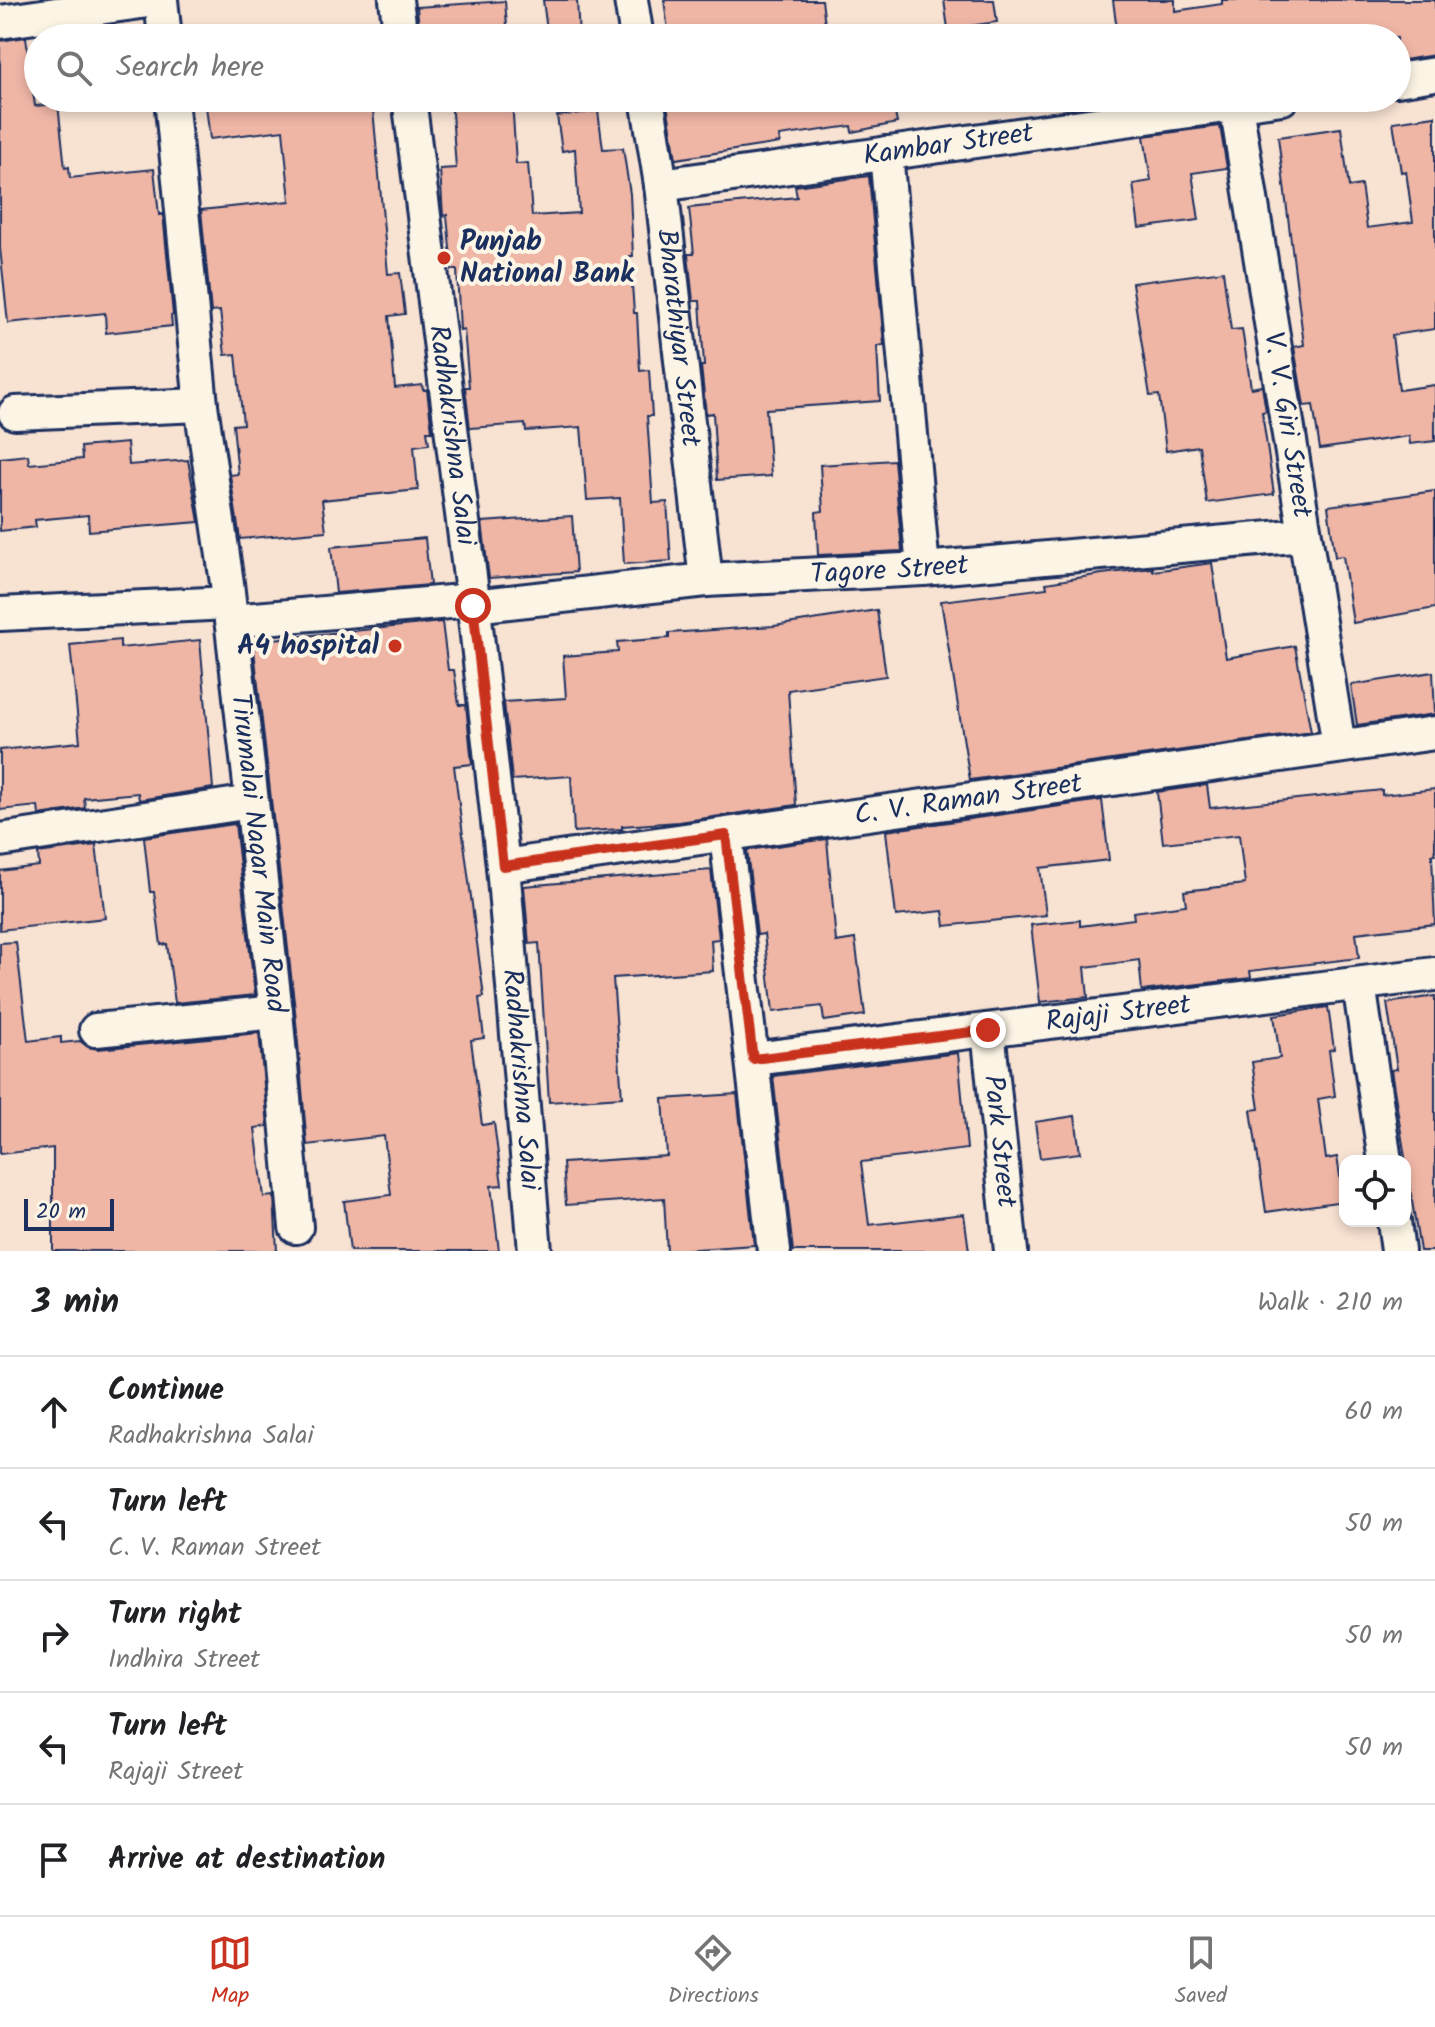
<!DOCTYPE html>
<html lang="en">
<head>
<meta charset="utf-8">
<style>
	body { margin:0; font-family:Kalam,sans-serif; background:#f2f2f2; color:#202124 }
	.controls { position:absolute; right:24px; bottom:24px; display:grid; overflow:hidden; border-radius:16px; box-shadow:0 4px 12px #0003 }
	.controls button { width:72px; height:72px; display:grid; place-items:center; padding:0; border:0; border-bottom:2px solid #e0e0e0; background:#fff; color:#202124; font:40px sans-serif }
	.scale { position:absolute; left:24px; bottom:20px; width:90px; box-sizing:border-box; padding-left:8px; border:4px solid #1b2f5e; border-top:0; font-size:22px; line-height:28px; white-space:nowrap; color:#1b2f5e; -webkit-text-stroke:6px #fcf5e5; paint-order:stroke }
	.stop { position:absolute; width:24px; height:24px; margin:-18px; border:6px solid #c8321e; border-radius:50%; background:#fff }
	.stop.end { background:#c8321e; border-color:#fff; box-shadow:0 2px 8px #0008 }
	.list { margin:0; padding:0; list-style:none }
	h2 { display:flex; justify-content:space-between; align-items:center; height:104px; margin:0; padding:0 32px; font-size:34px }
	h2 small { font-size:26px; font-weight:400; color:#757577 }
	.list li { display:grid; grid-template-columns:52px 1fr auto; gap:24px; align-items:center; box-sizing:border-box; height:112px; padding:0 32px; border-top:2px solid #e0e0e0 }
	.list b { display:block; font-size:30px; white-space:nowrap }
	.list p { margin:0; font-size:26px; white-space:nowrap; color:#757577 }
	.list em { font-size:26px; font-style:normal; color:#757577 }
	.icon { flex:none; width:44px; height:44px; fill:none; stroke:currentColor; stroke-width:2; stroke-linecap:round; stroke-linejoin:round }
	.map { position:relative; flex:none; width:1435px; height:1251px; overflow:hidden }
	.search { position:absolute; background:#fff; box-shadow:0 4px 12px #0003; left:24px; right:24px; top:24px; height:88px; display:flex; align-items:center; gap:20px; box-sizing:border-box; padding:0 28px; border-radius:44px; color:#757577; font-size:30px }
	.sheet { height:664px; background:#fff }
	nav { display:flex; justify-content:space-around; align-items:center; box-sizing:border-box; height:112px; border-top:2px solid #e0e0e0; background:#fff; font-size:22px; color:#757577 }
	nav a { display:grid; justify-items:center; gap:4px }
	nav .on { color:#c8321e }
	.map>svg:first-child { display:block }
	.building { fill:#efb6a6; stroke:#1b2f5e; stroke-width:2 }
	.lines { fill:none; stroke-linecap:round; stroke-linejoin:round }
	.minor-casing { stroke:#1b2f5e; stroke-width:38 }
	.minor { stroke:#fcf5e5; stroke-width:32 }
	.route { stroke:#c8321e; stroke-width:10 }
	.poi-dot { fill:#c8321e; stroke:#fcf5e5; stroke-width:3 }
	.labels { text-anchor:middle; dominant-baseline:central; stroke-width:8; stroke-linejoin:round; paint-order:stroke }
	.street-label { font-size:28px; fill:#1b2f5e; stroke:#fcf5e5 }
	.poi-label { font-size:28px; font-weight:bold; fill:#1b2f5e; stroke:#fcf5e5; text-anchor:start }
</style>
</head>
<body>
<div class="map">
<svg width="1435" height="1251" viewBox="0 0 1435 1251">
	<rect width="100%" height="100%" fill="#f8e2d2"/>
	<filter id="ink" filterUnits="userSpaceOnUse"><feTurbulence type="fractalNoise" baseFrequency=".0125" numOctaves="2"/><feDisplacementMap in="SourceGraphic" scale="16" xChannelSelector="R" yChannelSelector="G"/><feConvolveMatrix kernelMatrix="1 2 1 2 8 2 1 2 1" color-interpolation-filters="sRGB"/></filter>
	<g filter="url(#ink)">
		<path class="building" d="M543,0h34l2,38h-31z
			M664,0h158l4,33 -46,5h-111z
			M944,0h50l3,22 -49,7z
			M1113,0h62v11l47,-7v-4h213v55l-38,6v-23h-279z
			M505,1l3,37h-88l-3,-31z
			M26,37l9,69 23,-2 7,64 4,-1 1,11 84,-9 5,46 4,-1 10,101 -2,1 1,10 -66,7 -1,-20 -97,10 -8,-75v-207z
			M205,98h167l16,176 12,-1 5,41 -16,2 6,72 27,-3 1,5h4l5,41h-5l2,13 -15,2 4,44 -96,10 4,31 -86,8 -10,-64 8,-1 -5,-49 10,-1 -7,-70 -11,1 -5,-44 -9,1 -10,-102 89,-9 -7,-71 -73,9z
			M451,98h61l4,66 12,-1 4,53 47,-3 -4,-64 -13,2 -5,-35 41,-5 5,38 20,-1 7,46 3,62h-3l4,57h3l3,58 9,-1 3,46h-5l6,87 14,-1 4,59 -47,3 -4,-66 -33,2 -6,-73 -55,4 -1,-7 -55,4 -5,-41h4l-5,-58 -4,1 -3,-60h-5l-5,-55 -4,1 -3,-47 16,-1z
			M666,98h226l5,25 -45,9 -1,-6 -72,10 1,7 -104,16z
			M1435,116v213l-43,6 7,55 36,-5v56l-25,3 -1,-8 -89,13 -7,-44 -9,1 -10,-59 10,-2 -26,-208 63,-9 8,59 12,-2 6,43 46,-6 -7,-51 -5,1 -8,-50z
			M1220,126l7,42 -35,5 7,47 -60,8 -6,-44 18,-3 -7,-45z
			M869,176l15,169 -7,1 3,55 -114,8 5,67 -54,4 -4,-67 -7,1 -5,-48h3l-4,-65h-7l-5,-47h6l-5,-46 108,-11 -2,-11z
			M1223,271l8,59 11,-1 9,59 11,-2 4,25 -4,1 12,82 -67,9 -8,-57 -33,5 -7,-56 -9,1 -18,-113z
			M127,443l2,22 59,-5 11,62 -110,9 -1,-16 -53,5 1,7 -36,4v-73l28,-3 1,9 53,-5 -1,-12z
			M894,460l8,91 -84,4 -2,-43 7,-1 -3,-46z
			M1435,491v117l-82,15 -10,-67 -8,1 -7,-51z
			M572,516l4,56 -87,6 -7,-56z
			M425,538l5,47 -94,8 -5,-46z
			M1212,563l14,95 69,-12 16,86 -341,48 -29,-179 106,-13 -1,-5 56,-9 51,-6v3z
			M877,610l9,66 -98,14 8,115 -117,17 -57,4v3l-48,3 -3,-56 -59,4 -8,-78 62,-4 -3,-42 55,-4 -1,-10 52,-4v-5l105,-7z
			M442,622l6,48h6l5,35h7l6,59 -18,2 30,231 -5,1 5,40 -13,2 11,85 12,-2 8,62 -11,1 8,65h-149l-6,-50 47,-6 -7,-59 -77,9 -12,-135 -42,-369z
			M120,640v8l80,-8 13,148 -74,12 -1,-7 -54,5 1,10 -46,7 -1,-9 -38,4v-60l80,-8 -10,-97z
			M1433,672l2,42 -78,11 -6,-40z
			M1207,785l3,23 172,-18v5l53,-6v65l-3,1 3,69 -79,9 3,25 -109,13 1,7 -69,8 -40,5 -3,-31 -54,7 3,30 -48,5 -9,-77 49,-5v6l54,-7 -1,-7 53,-7 -2,-14 61,-7 -6,-49 -76,8 -6,-51z
			M1102,800l7,60 -69,8 6,47 -101,11 -2,-15 -47,5 -10,-85z
			M235,824l20,171 -80,8 -8,-59 -6,1 -7,-53h-4l-6,-55z
			M827,839l9,103 19,-3 10,76 -41,6 -2,-15 -49,6 -9,-78 -7,1 -10,-85z
			M96,845l9,73 -105,12v-59l39,-5 -1,-13z
			M711,870l8,69 -8,1 2,31 -100,7 9,119 -73,5 -10,-159 -10,1 -5,-58z
			M16,942l12,99 33,-4v6l19,-2 8,6 10,2 161,-16 9,93 -13,2 9,69 10,-1 3,55h-224v-103l-53,6v-211z
			M1435,996v255h-15l-29,-181 6,-1 -10,-66z
			M1328,1007l6,42 -5,1 6,46 -17,3 8,60 11,-2 7,44 -78,11 -15,-102 8,-1 -7,-47 28,-4 -6,-43z
			M958,1053l9,96 -106,13 8,63 95,-11 5,37h-176l-20,-175z
			M737,1094l17,151 -87,6 -3,-53 -98,7 -3,-42 104,-7 -4,-57z
			M1075,1116l5,37 -40,5 -5,-36z"/>
		<g class="lines">
			<defs>
				<g id="minor">
					<path d="M161,0l4,38"/>
					<path d="M396,0l5,38"/>
					<path d="M631,0l6,38"/>
					<path d="M0,22l155,-22"/>
					<path d="M1397,80l38,-6"/>
					<path id="s1" d="M171,98l30,307 26,178 49,429 20,215"/>
					<path id="s2" d="M409,98l64,502 30,266 32,385"/>
					<path id="s3" d="M647,98l14,87 45,395"/>
					<path id="s4" d="M1236,105l103,641"/>
					<path d="M886,153l37,416"/>
					<path id="s5" d="M661,185l621,-87"/>
					<path d="M15,413l186,-8"/>
					<path id="s6" d="M473,606l233,-26 217,-11 381,-34"/>
					<path d="M0,614l229,-11"/>
					<path d="M231,621l242,-21"/>
					<path d="M726,835l48,416"/>
					<path d="M0,840l251,-38"/>
					<path id="s7" d="M503,866l932,-133"/>
					<path d="M1359,984l26,177"/>
					<path d="M96,1030l180,-18"/>
					<path id="s8" d="M988,1030l23,221"/>
					<path id="s9" d="M753,1059l682,-85"/>
					<path d="M1394,1221l4,30"/>
				</g>
			</defs>
			<use href="#minor" class="minor-casing"/>
			<use href="#minor" class="minor"/>
		</g>
	</g>
	<g class="lines" filter="url(#ink)">
		<path class="route" d="M473,606l30,260 223,-31 27,224 235,-29"/>
	</g>
	<g class="poi-dot">
		<circle cx="444" cy="258" r="8"/>
		<circle cx="395" cy="646" r="8"/>
	</g>
	<g class="labels">
		<g class="street-label">
			<text stroke="none"><textPath href="#s5" startOffset="290">Kambar Street</textPath></text>
			<text stroke="none"><textPath href="#s3" startOffset="242">Bharathiyar Street</textPath></text>
			<text stroke="none"><textPath href="#s4" startOffset="324">V. V. Giri Street</textPath></text>
			<text stroke="none"><textPath href="#s2" startOffset="340">Radhakrishna Salai</textPath></text>
			<text stroke="none"><textPath href="#s6" startOffset="418">Tagore Street</textPath></text>
			<text stroke="none"><textPath href="#s7" startOffset="470">C. V. Raman Street</textPath></text>
			<text stroke="none"><textPath href="#s1" startOffset="760">Tirumalai Nagar Main Road</textPath></text>
			<text stroke="none"><textPath href="#s9" startOffset="368">Rajaji Street</textPath></text>
			<text stroke="none"><textPath href="#s2" startOffset="988">Radhakrishna Salai</textPath></text>
			<text stroke="none"><textPath href="#s8" startOffset="112">Park Street</textPath></text>
		</g>
		<g class="poi-label">
			<text x="460" y="242">Punjab<tspan x="460" dy="32">National Bank</tspan></text>
			<text x="379" y="646" text-anchor="end">A4 hospital</text>
		</g>
	</g>
</svg>
<div class="controls">
<button><svg class="icon" aria-label="locate" viewBox="0 0 24 24"><circle cx="12" cy="12" r="6"/><path d="M12 2v4M12 18v4M2 12h4M18 12h4"/></svg></button>
</div>
<div class="scale">20 m</div>
<div class="stop" style="left:473px;top:606px"></div>
<div class="stop end" style="left:988px;top:1030px"></div>
<div class="search"><svg class="icon" aria-label="search" viewBox="0 0 24 24"><circle cx="10" cy="10" r="6"/><path d="M15 15l6 6"/></svg>Search here</div>
</div>
<section class="sheet">
<h2>3 min<small>Walk · 210 m</small></h2>
<ul class="list">
<li><svg class="icon" aria-label="ahead" viewBox="0 0 24 24"><path d="M12 20V5M6 11l6-6 6 6"/></svg><div><b>Continue</b><p>Radhakrishna Salai</p></div><em>60 m</em></li>
<li><svg class="icon" aria-label="left" viewBox="0 0 24 24"><path d="M17 20v-9H6M10 6l-5 5 5 5"/></svg><div><b>Turn left</b><p>C. V. Raman Street</p></div><em>50 m</em></li>
<li><svg class="icon" aria-label="right" viewBox="0 0 24 24"><path d="M7 20v-9h11M14 6l5 5-5 5"/></svg><div><b>Turn right</b><p>Indhira Street</p></div><em>50 m</em></li>
<li><svg class="icon" aria-label="left" viewBox="0 0 24 24"><path d="M17 20v-9H6M10 6l-5 5 5 5"/></svg><div><b>Turn left</b><p>Rajaji Street</p></div><em>50 m</em></li>
<li><svg class="icon" aria-label="arrive" viewBox="0 0 24 24"><path d="M6 21V4h12l-3 4 3 4H6"/></svg><div><b>Arrive at destination</b></div></li>
</ul>
</section>
<nav>
<a class="on"><svg class="icon" aria-label="map" viewBox="0 0 24 24"><path d="M3 6l6-2 6 2 6-2v14l-6 2-6-2-6 2zM9 4v14M15 6v14"/></svg>Map</a>
<a><svg class="icon" aria-label="directions" viewBox="0 0 24 24"><path d="M12 3l9 9-9 9-9-9zM9 14v-3h6M13 9l2 2-2 2"/></svg>Directions</a>
<a><svg class="icon" aria-label="saved" viewBox="0 0 24 24"><path d="M7 4h10v16l-5-4-5 4z"/></svg>Saved</a>
</nav>
</body>
</html>
